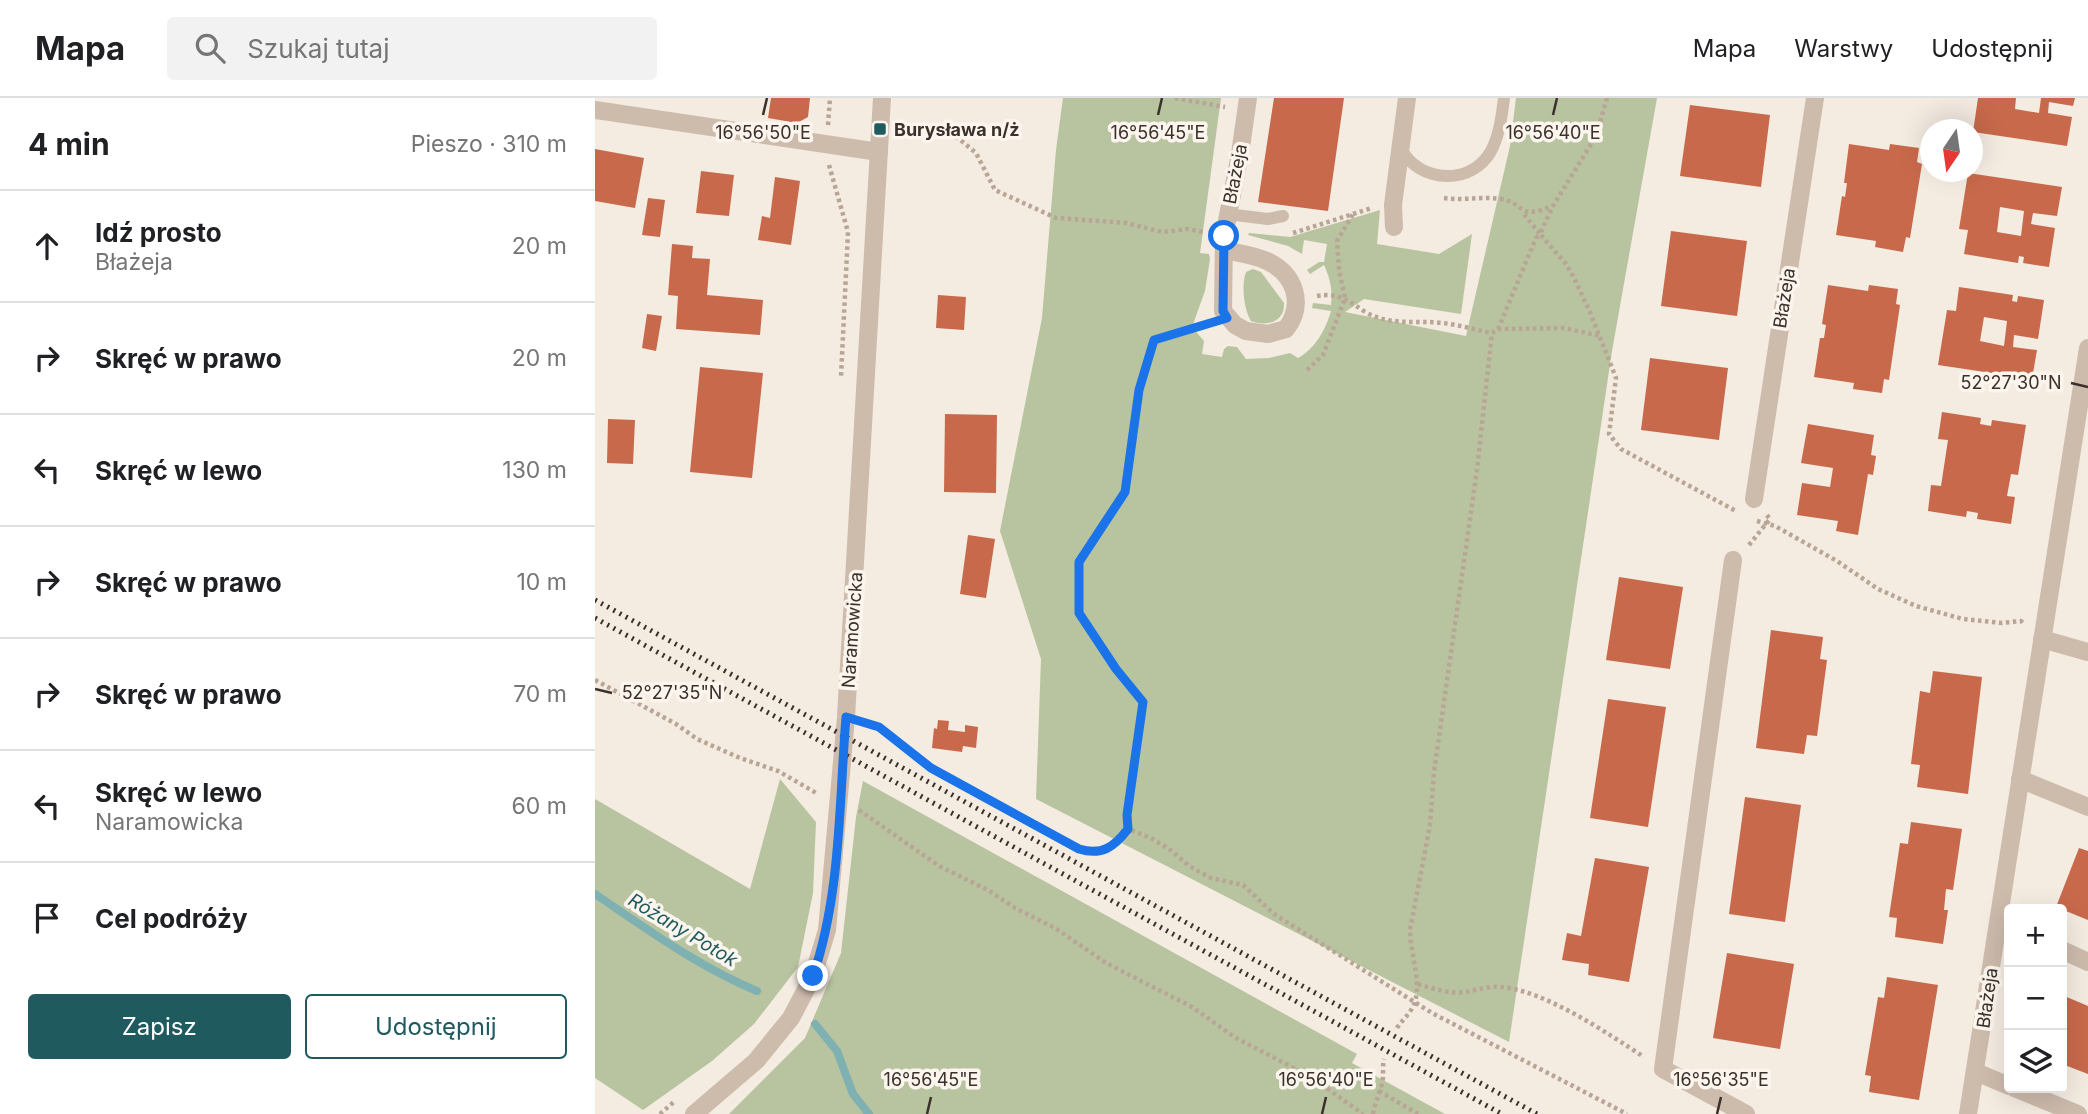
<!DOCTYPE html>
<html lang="pl">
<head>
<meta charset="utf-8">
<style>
	body { margin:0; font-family:Inter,sans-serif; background:#f2f2f2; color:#202124 }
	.controls { position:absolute; right:21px; bottom:21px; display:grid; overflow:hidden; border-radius:7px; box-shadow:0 7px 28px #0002 }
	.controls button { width:63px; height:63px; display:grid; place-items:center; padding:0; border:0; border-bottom:2px solid #e0e0e0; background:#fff; color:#202124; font:35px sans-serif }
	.compass { position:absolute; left:1325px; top:21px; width:63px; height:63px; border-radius:50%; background:#fff; box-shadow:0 7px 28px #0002; rotate:193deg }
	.stop { position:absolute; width:21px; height:21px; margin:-16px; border:5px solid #1a73e8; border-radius:50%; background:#fff }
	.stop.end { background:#1a73e8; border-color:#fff; box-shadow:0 2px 7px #0008 }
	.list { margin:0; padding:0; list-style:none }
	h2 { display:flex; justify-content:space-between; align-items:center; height:91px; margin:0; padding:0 28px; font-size:30px }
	h2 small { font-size:23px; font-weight:400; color:#757577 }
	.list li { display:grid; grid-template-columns:46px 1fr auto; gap:21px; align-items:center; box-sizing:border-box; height:112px; padding:0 28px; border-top:2px solid #e0e0e0 }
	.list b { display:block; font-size:26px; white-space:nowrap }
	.list p { margin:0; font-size:23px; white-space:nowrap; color:#757577 }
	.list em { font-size:23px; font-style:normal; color:#757577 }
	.actions { display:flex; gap:14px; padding:21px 28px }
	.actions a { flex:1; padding:16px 0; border:2px solid #1f5a5e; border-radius:7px; text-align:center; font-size:24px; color:#1f5a5e }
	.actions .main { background:#1f5a5e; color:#fff }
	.icon { flex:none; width:38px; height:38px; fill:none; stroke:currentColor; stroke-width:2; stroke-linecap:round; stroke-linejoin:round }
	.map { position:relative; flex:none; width:1493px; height:1016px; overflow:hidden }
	header { display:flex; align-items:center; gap:42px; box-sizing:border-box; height:98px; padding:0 35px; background:#fff; border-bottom:2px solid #e0e0e0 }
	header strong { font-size:33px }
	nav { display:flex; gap:38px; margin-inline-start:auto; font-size:24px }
	.search { width:490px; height:63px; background:#f2f2f2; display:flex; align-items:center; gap:18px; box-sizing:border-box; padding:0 24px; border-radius:7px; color:#757577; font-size:26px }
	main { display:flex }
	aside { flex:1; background:#fff }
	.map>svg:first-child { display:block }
	.green { fill:#b8c4a0 }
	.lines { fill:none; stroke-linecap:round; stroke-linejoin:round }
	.stream { stroke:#7fb0b2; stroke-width:8 }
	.building { fill:#c8694b; fill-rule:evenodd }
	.path { stroke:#b9a596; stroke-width:4.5; stroke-dasharray:3.5 3.5; stroke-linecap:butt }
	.service { stroke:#cdbbac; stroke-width:12 }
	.minor { stroke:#cdbbac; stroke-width:18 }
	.tertiary { stroke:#cdbbac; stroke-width:18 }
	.rail { stroke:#3b302b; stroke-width:5; stroke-dasharray:2 5; stroke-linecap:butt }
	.route { stroke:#1a73e8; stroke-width:9 }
	.ticks { fill:none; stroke:#3b302b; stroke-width:2.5 }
	.poi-dot { fill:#1f5a5e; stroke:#fbf5ee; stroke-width:2.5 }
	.labels { text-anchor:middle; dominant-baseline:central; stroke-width:7; stroke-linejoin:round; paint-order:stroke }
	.poi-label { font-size:18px; font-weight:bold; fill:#3b302b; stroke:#fbf5ee; text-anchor:start }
	.street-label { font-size:18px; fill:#3b302b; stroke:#fbf5ee }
	.water-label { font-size:19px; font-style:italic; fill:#1f5a5e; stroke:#fbf5ee }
	.ticks-label { font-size:18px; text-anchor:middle; fill:#3b302b; stroke:#fbf5ee; stroke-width:7; stroke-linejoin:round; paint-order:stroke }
</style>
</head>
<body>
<header>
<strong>Mapa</strong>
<div class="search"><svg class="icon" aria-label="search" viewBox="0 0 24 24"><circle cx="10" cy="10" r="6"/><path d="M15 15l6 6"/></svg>Szukaj tutaj</div>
<nav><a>Mapa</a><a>Warstwy</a><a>Udostępnij</a></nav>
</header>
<main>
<aside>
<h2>4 min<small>Pieszo · 310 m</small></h2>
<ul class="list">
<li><svg class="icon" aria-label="ahead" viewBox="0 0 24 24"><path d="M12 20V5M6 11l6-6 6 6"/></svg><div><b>Idź prosto</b><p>Błażeja</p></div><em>20 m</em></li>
<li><svg class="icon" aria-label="right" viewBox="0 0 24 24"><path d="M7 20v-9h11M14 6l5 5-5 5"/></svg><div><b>Skręć w prawo</b></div><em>20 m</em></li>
<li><svg class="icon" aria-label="left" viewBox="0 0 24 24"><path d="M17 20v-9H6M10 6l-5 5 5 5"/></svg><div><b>Skręć w lewo</b></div><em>130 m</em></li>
<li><svg class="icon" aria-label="right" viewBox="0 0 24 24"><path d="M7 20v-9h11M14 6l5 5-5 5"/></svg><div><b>Skręć w prawo</b></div><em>10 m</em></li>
<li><svg class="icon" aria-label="right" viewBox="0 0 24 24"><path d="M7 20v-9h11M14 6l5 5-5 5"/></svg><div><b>Skręć w prawo</b></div><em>70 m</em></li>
<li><svg class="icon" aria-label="left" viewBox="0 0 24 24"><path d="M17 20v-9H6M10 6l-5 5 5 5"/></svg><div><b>Skręć w lewo</b><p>Naramowicka</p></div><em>60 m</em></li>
<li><svg class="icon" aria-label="arrive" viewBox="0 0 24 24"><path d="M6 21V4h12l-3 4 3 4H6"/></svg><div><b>Cel podróży</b></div></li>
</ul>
<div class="actions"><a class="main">Zapisz</a><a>Udostępnij</a></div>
</aside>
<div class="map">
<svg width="1493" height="1016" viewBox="0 0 1493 1016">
	<rect width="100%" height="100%" fill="#f4ebe1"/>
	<path class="green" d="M468,0h158l-21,155 9,1 1,5 -5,32 -13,36 12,14 -2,13 20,3 2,-8 4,-3 9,1 9,12 23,-1 21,-5 8,5c17,-9 28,-29 33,-47l-19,-3 1,-5 18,2c2,-14 -1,-27 -7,-40l-14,9 -3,-4 12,-8h5l3,-18 -23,-4 -2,14 -14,-8 -40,-11 1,-2 41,4 90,-27 -3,34 62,10 33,-20 -11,80 -97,-15 -19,13 121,24 44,-190 6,-48h141l-45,253 -103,691 -473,-243 5,-140 -41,-128 42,-213 14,-168z
		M658,171l8,3 23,31c1,19 -17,24 -33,18 -7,-11 -10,-36 -5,-49z
		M185,681l36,43 -3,71 -15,74 -44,57 -42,37 -69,49 -48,-32v-279l155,90z
		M268,683l494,273 -5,9 93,51h-716l76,-76 36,-85 15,-136z"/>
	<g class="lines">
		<path class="stream" d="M0,796c52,35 104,73 162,97
			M220,926l22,27 16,43 16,20"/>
	</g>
	<path class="building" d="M176,0h39l-2,19 -11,6 -29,-5z
		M679,0h70l-16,113 -70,-9z
		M1383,0h38l-1,11 24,4 2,-15h34l-2,8 -24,-4 -1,11 24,4 -5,29 -94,-14z
		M1095,7l80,10 -9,72 -81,-11z
		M1254,46l40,6 1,-6 29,4 -2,14 5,2 -12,74 -4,-1 -3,15 -28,-5 1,-6 -40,-6 6,-39 3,1 2,-14h-3z
		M0,51l49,9 -9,50 -40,-7z
		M106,73l33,4 -5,41 -33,-3z
		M1373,75l94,14 -5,29 -24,-3 -2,11 24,4 -6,39 -26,-4 1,-6 -5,-1 -1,7 -54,-9 4,-24 -9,-1zM1405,109l24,4 -3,25 -24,-4z
		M180,79l25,4 -9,64 -33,-5 4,-24 8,2z
		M53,100l17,2 -5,37 -18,-2z
		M1076,133l76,10 -10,75 -76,-10z
		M77,146l21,2 -1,12 18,1 -3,36 56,5 -3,35 -84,-6 2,-33 -10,-1z
		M1233,187l40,6 1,-6 29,4 -2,15 4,1 -11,75 -5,-1 -2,14 -29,-4 1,-6 -40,-6 6,-39h4l2,-13 -4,-1z
		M1364,189l54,8 -1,6 5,1 1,-6 26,4 -6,39 -24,-4 -1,12 24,3 -5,29 -94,-14 9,-55 9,1zM1389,219l23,4 -3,25 -24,-5z
		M343,197l28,2 -2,33 -28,-2z
		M52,216l15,2 -6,35 -14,-3z
		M1055,260l78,10 -9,72 -78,-10z
		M105,269l63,6 -11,105 -62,-6z
		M1347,314l39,6 -1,6 11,2 1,-6 34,5 -8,50 -7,-1 -4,22 8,1 -4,27 -34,-5 1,-6 -11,-2 -1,6 -38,-6 3,-26 10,1 7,-46 -10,-1z
		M350,316l52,1 -1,78 -52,-1z
		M13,321l27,1 -2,44 -26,-1z
		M1213,326l66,11 -3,20 5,1 -3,19 -5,-1 -10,61 -22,-4 2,-10 -41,-6 5,-32 28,4 3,-19 -32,-5z
		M373,437l27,4 -9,59 -26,-4z
		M1024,479l64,10 -13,82 -64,-9z
		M1176,532l52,7 -3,22 7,1 -10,76 -10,-1 -3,19 -48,-6z
		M1338,573l49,6 -14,117 -51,-7 3,-22 -9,-1 9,-73 10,2z
		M1013,601l58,8 -18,120 -58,-9z
		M343,622l11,1 -1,9 17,2v-7l13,2 -2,21 -13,-2 -1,6 -30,-4 2,-20 3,1z
		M1150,699l56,8 -16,117 -56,-8z
		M1316,724l51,7 -9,61 -7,-1 -2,21h4l-5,34 -48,-7 2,-19 -8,-1 11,-74 8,1z
		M1484,750l9,3v69l-32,-13z
		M1000,760l54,9 -20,115 -41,-7 1,-11 -27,-4 5,-27 14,3z
		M1132,855l67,11 -14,85 -67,-11z
		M1292,879l51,8 -19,115 -50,-8 2,-16 -6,-1 13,-78 6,1z
		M1467,897l26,11v68l-26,-10z"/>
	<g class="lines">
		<path class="path" d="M580,0l50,9
			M1012,0l-11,38 -43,70 -13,28 26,30 7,12 17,36 26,66 -7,56 12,15 115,62
			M233,27l2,-27
			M307,37l7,-6 49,9 18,15 19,37 61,28 70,5 36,9 26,-3 15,3
			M234,67l19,67 -7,145
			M849,100c19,3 38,-2 57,1 25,4 16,22 51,7
			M698,135l79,-25
			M722,198c23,-4 32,6 50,17 25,13 50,7 76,10 17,2 33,7 49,10l6,-4 66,-1 36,8
			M613,226l-54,16 -15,49 -14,103 -46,70v51l37,56 27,33 -16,113 1,14 23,9 21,13 17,15 22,12 32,7 31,29 158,99 195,101
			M903,231l38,-91 4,-4 -17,-21
			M712,272l16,-15 22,-57 -6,-28 -2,-29 16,-27
			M1162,423l18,5 62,35 41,28 38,17 47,13 39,4 19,-2 3,3
			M1154,447l21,-26 -4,-5
			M0,582l81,44 21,15 43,19 38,13 40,23
			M272,625l12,4 52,41 148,81c23,7 35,-2 49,-20
			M264,712l80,56 49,24 27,18 40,20 51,35 86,44 44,31 75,39 52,37
			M823,886c16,5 32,10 48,8 11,-2 22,-6 33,-5 44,2 108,46 145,70
			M802,930c4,-7 10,-11 14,-18 14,-21 -1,-55 -1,-80l20,-105 4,-53 43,-302 15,-137
			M784,993l39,23
			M65,1016l15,-13
			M778,1016c2,-11 6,-20 9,-30 2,-8 0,-16 2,-25"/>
		<path class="service" d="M805,50c3,4 6,9 10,13 26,25 69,18 83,-14 7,-16 9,-33 11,-49
			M632,116l41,5 15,-3"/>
		<path class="minor" d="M0,12l284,42
			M799,129l-1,-22 14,-107
			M629,152c14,3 30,5 43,11 28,13 38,43 19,68l-18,5 -22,-3 -11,-6 -12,-14 1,-75 16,-82 8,-56
			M1159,401l61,-401
			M1138,462l-70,509 83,45
			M1447,541l46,13
			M1425,681l68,28
			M1467,852l26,12
			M1381,974l33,14
			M1419,990l64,26
			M1373,1016l120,-766"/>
		<path class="tertiary" d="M99,1016l62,-53 35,-43 22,-42 14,-46 19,-213 36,-619"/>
		<path class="rail" d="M0,502l942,514
			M0,520l907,496"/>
	</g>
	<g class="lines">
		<path class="route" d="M218,878c28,-82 26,-173 33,-259l33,10 52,41 148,81c23,7 35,-2 49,-20l-1,-14 16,-113 -27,-33 -37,-56v-51l46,-70 14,-102 15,-50 73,-22 -4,-7 1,-75"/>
	</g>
	<path class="ticks" d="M168,17l4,-17M563,17l4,-17M958,17l4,-17M1476,285l17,4M0,591l17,4M332,1016l4,-17M727,1016l4,-17M1122,1016l4,-17"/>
	<rect class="poi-dot" x="278" y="24" width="14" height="14" rx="3.5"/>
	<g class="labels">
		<g class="poi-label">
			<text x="299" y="31">Burysława n/ż</text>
		</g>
		<g class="street-label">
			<text transform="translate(640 76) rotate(-79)">Błażeja</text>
			<text transform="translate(1189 200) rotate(-81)">Błażeja</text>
			<text transform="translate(257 532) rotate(-86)">Naramowicka</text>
			<text transform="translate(1392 900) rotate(-82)">Błażeja</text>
		</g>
		<g class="water-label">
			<text transform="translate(88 832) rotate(31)">Różany Potok</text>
		</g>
	</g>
	<g class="ticks-label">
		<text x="168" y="41">16°56'50"E</text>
		<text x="563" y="41">16°56'45"E</text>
		<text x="958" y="41">16°56'40"E</text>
		<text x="1416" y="291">52°27'30"N</text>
		<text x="77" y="601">52°27'35"N</text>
		<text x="336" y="988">16°56'45"E</text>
		<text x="731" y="988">16°56'40"E</text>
		<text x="1126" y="988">16°56'35"E</text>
	</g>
</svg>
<div class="controls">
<button>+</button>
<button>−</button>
<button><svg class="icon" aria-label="layers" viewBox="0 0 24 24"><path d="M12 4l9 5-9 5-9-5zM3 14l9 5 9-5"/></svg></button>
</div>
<svg class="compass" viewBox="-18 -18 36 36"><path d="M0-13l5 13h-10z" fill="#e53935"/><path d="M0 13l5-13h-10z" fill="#757577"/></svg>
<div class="stop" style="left:629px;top:138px"></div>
<div class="stop end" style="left:218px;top:878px"></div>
</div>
</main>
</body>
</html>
